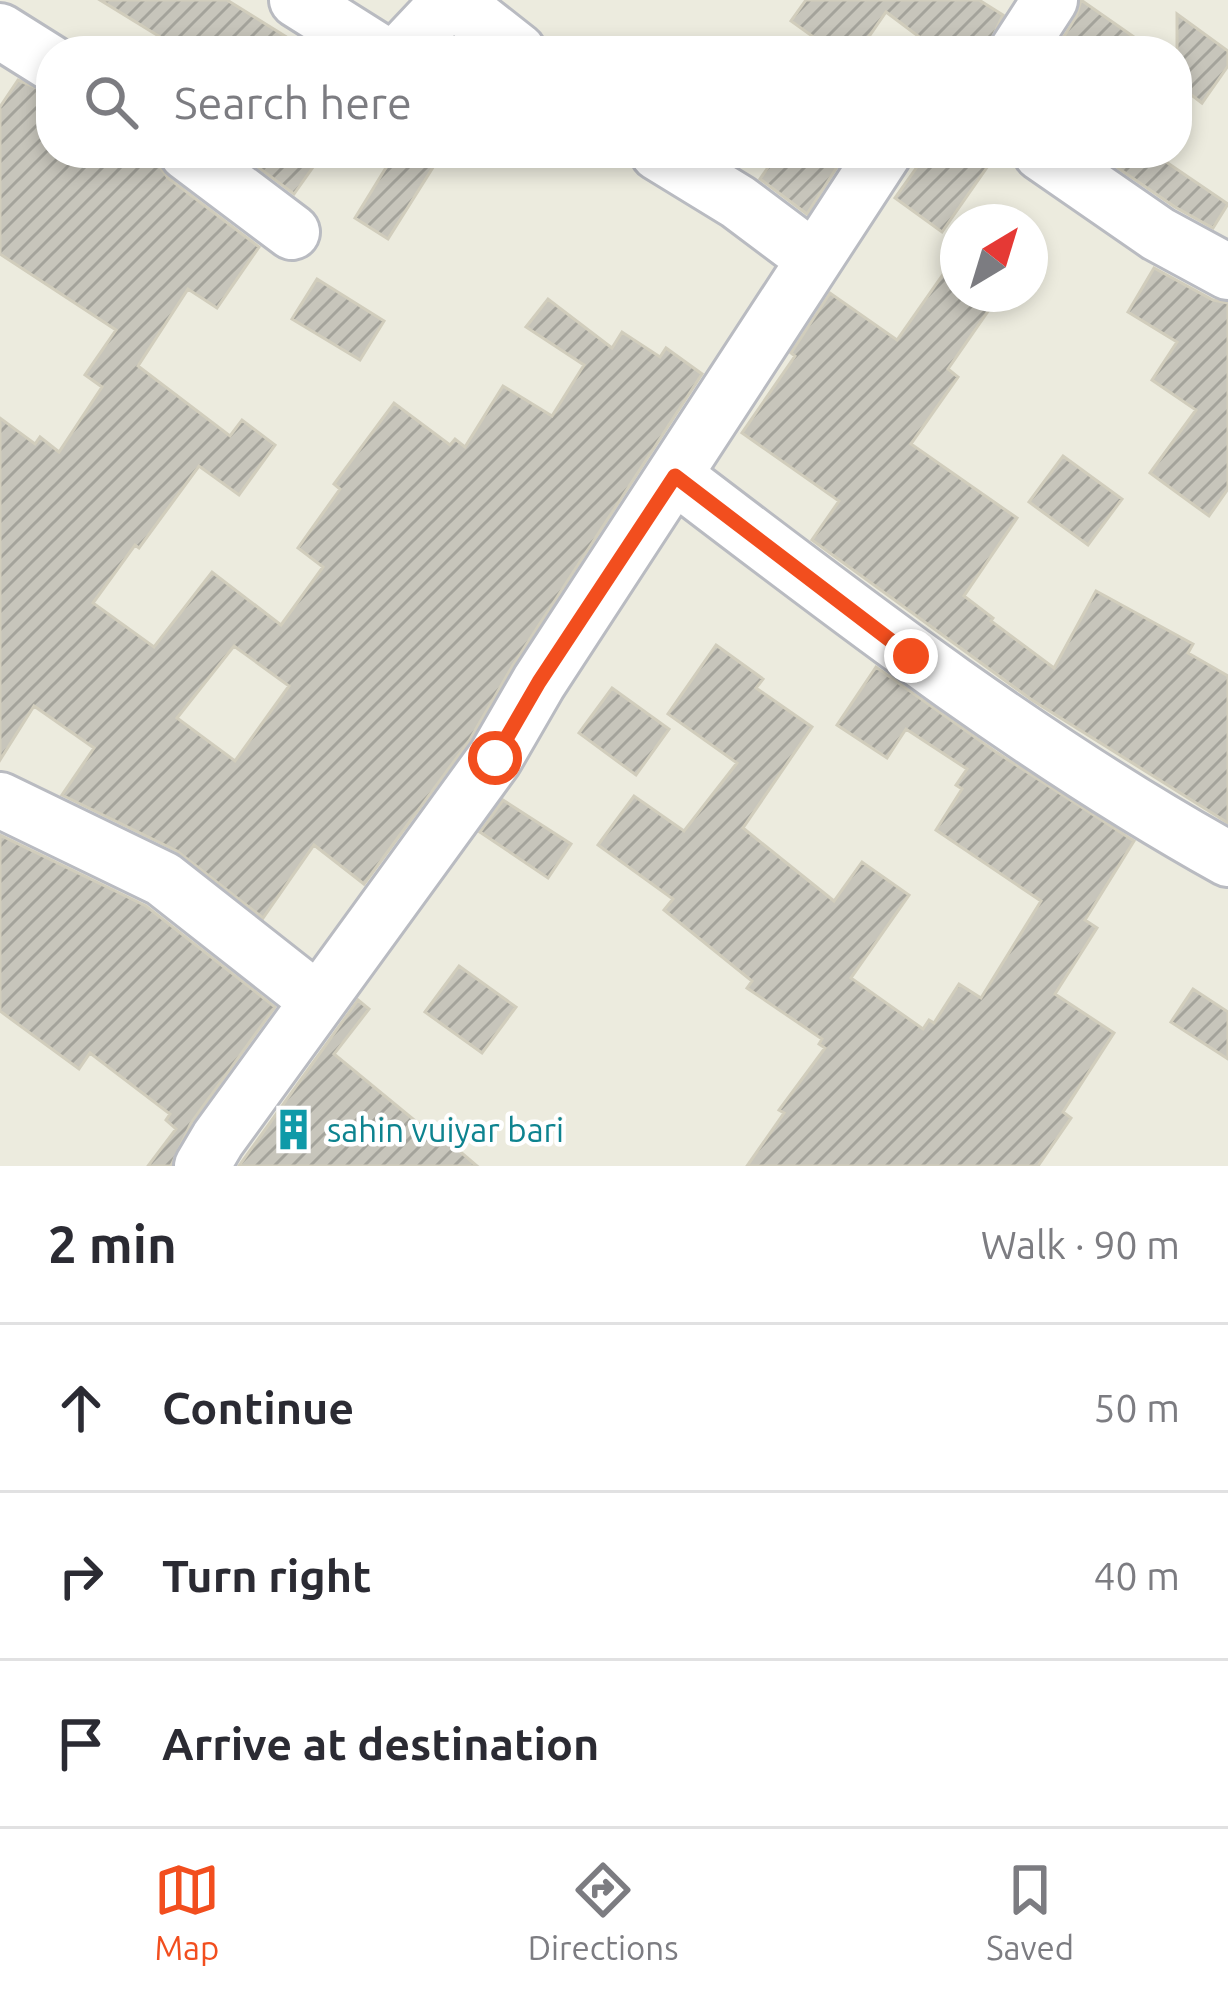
<!DOCTYPE html>
<html lang="en">
<head>
<meta charset="utf-8">
<style>
	body { margin:0; font-family:Ubuntu,sans-serif; background:#f2f2f3; color:#2b2b33 }
	.compass { position:absolute; left:940px; top:204px; width:108px; height:108px; border-radius:50%; background:#fff; box-shadow:0 6px 18px #0003; rotate:38deg }
	.stop { position:absolute; width:36px; height:36px; margin:-27px; border:9px solid #f24e1e; border-radius:50%; background:#fff }
	.stop.end { background:#f24e1e; border-color:#fff; box-shadow:0 3px 12px #0008 }
	.list { margin:0; padding:0; list-style:none }
	h2 { display:flex; justify-content:space-between; align-items:center; height:156px; margin:0; padding:0 48px; font-size:51px }
	h2 small { font-size:39px; font-weight:400; color:#7c7c81 }
	.list li { display:grid; grid-template-columns:78px 1fr auto; gap:36px; align-items:center; box-sizing:border-box; height:168px; padding:0 48px; border-top:3px solid #e1e1e2 }
	.list b { display:block; font-size:45px; white-space:nowrap }
	.list em { font-size:39px; font-style:normal; color:#7c7c81 }
	.icon { flex:none; width:66px; height:66px; fill:none; stroke:currentColor; stroke-width:2; stroke-linecap:round; stroke-linejoin:round }
	.map { position:relative; flex:none; width:1228px; height:1166px; overflow:hidden }
	.search { position:absolute; background:#fff; box-shadow:0 6px 18px #0003; left:36px; right:36px; top:36px; height:132px; display:flex; align-items:center; gap:30px; box-sizing:border-box; padding:0 42px; border-radius:48px; color:#7c7c81; font-size:45px }
	.sheet { height:660px; background:#fff }
	nav { display:flex; justify-content:space-around; align-items:center; box-sizing:border-box; height:168px; border-top:3px solid #e1e1e2; background:#fff; font-size:33px; color:#7c7c81 }
	nav a { display:grid; justify-items:center; gap:6px }
	nav .on { color:#f24e1e }
	.map>svg:first-child { display:block }
	.building { fill:url(#building-hatch); stroke:#d1cdbc; stroke-width:3; fill-rule:evenodd }
	.lines { fill:none; stroke-linecap:round; stroke-linejoin:round }
	.minor-casing { stroke:#b9bbc1; stroke-width:60 }
	.minor { stroke:#fff; stroke-width:54 }
	.route { stroke:#f24e1e; stroke-width:15 }
	.labels { text-anchor:middle; dominant-baseline:central; stroke-width:9; stroke-linejoin:round; paint-order:stroke }
	.culture-label { font-size:33px; fill:#0d838f; stroke:#fff; text-anchor:start }
</style>
</head>
<body>
<div class="map">
<svg width="1228" height="1166" viewBox="0 0 1228 1166">
	<defs>
		<pattern id="building-hatch" width="6" height="6" patternUnits="userSpaceOnUse" patternTransform="scale(3)"><rect width="6" height="6" fill="#c7c5bb"/><path d="M-1 1l2-2M0 6l6-6M5 7l2-2" fill="none" stroke="#a4a39b"/></pattern>
	</defs>
	<rect width="100%" height="100%" fill="#ecebde"/>
	<path class="building" d="M100,0h127l82,51h-126z
		M806,0h173l24,15 -17,36h-48l-52,-39 -27,39h-26l-42,-30z
		M1081,0l73,51h-99l21,-34z
		M1177,14l51,37v15l-26,37 -25,-19z
		M18,80l33,14v59h105l3,13 9,12 91,69 -42,61 -29,-19 -50,77 92,70 12,-16 33,25 -36,50 -40,-29 -60,82 -4,-3 -42,58 61,44 58,-75 69,53 42,-58 -25,-19 42,-59 -6,-5 60,-81 56,42 5,-6 10,8 38,-61 49,30 32,-51 -58,-38 22,-28 64,49 10,-16 38,25 6,-9 36,26 -189,291 -44,76 -105,143 -50,-39 -51,73 -86,-67 -115,-56 32,-47 -60,-42 -34,54v-342l35,26 5,-7 19,15 43,-65 -17,-12 31,-45 -116,-76v-147zM234,646l55,40 -54,75 -58,-43z
		M239,153h84l-29,41z
		M395,153h47l-54,86 -33,-21z
		M778,153h68l-39,61 -47,-35z
		M927,153h70l-55,79 -47,-34z
		M1096,153h57l75,51 -15,24 -38,-21z
		M958,253v41h42l-52,75 10,8 -47,67 106,74 -53,78 29,22 -2,3 63,47 42,-77 97,53 -5,9 40,23v147l-196,-123 -220,-160 27,-39 -97,-68 53,-77 -4,-3 39,-60 67,47z
		M1154,268l59,32 15,3v186l-19,27 -59,-43 46,-63 -44,-30 25,-38 -49,-30z
		M317,279l67,42 -24,39 -68,-41z
		M1063,456l59,43 -34,46 -59,-43z
		M716,645l47,34 -7,9 56,39 -69,101 91,73 28,-39 47,33 -58,83 72,51 6,-9 5,3 25,-39 22,14 60,-97 -105,-71 26,-41 -6,-4 11,-16 -61,-40 -19,29 -50,-33 39,-58 120,85 138,89 -49,79 12,8 -42,66 59,39 -51,79 8,6 -33,48h-291l37,-53 -5,-3 46,-62 -6,-4 3,-5 -75,-51 5,-7 -88,-71 9,-11 -75,-54 36,-49 50,35 53,-68 -69,-49z
		M612,688l57,41 -33,46 -57,-42z
		M503,800l68,44 -23,34 -68,-46z
		M0,835l146,71 129,101 -84,116 -20,43h-23l28,-37 -10,-9 4,-6 -80,-61 -11,16 -79,-58z
		M459,966l57,41 -34,46 -57,-41z
		M1193,989l35,23v47l-57,-37z
		M358,1000l11,9 -35,45 91,75 4,-4 48,41h-238z"/>
	<g class="lines">
		<defs>
			<path id="minor" d="M297,0l81,51
				M453,0l65,51
				M0,31l51,32
				M402,51l48,-51
				M1017,51l33,-51
				M187,153l105,79
				M658,153l80,49 76,57
				M1041,153l117,81 70,38
				M675,476c178,136 357,274 553,383
				M0,800l163,79 155,122
				M202,1166l16,-27 277,-381 44,-76 345,-529"/>
		</defs>
		<use href="#minor" class="minor-casing"/>
		<use href="#minor" class="minor"/>
	</g>
	<g class="lines">
		<path class="route" d="M495,758l44,-76 136,-206 236,180"/>
	</g>
	<defs>
		<symbol id="building-bare" viewBox="-9 -9 18 18"><path d="M-4-6H4V6H1V3H-1V6H-4ZM-2.5-4.3h1.7v1.8h-1.7ZM.8-4.3h1.7v1.8H.8ZM-2.5-1h1.7V.8h-1.7ZM.8-1h1.7V.8H.8Z" fill="#0f9aa8" stroke="#fff" stroke-width="2.5" paint-order="stroke"/></symbol>
	</defs>
	<g fill-rule="evenodd">
		<use href="#building-bare" x="264" y="1100" width="59" height="59"/>
	</g>
	<g class="labels">
		<g class="culture-label">
			<text x="327" y="1129">sahin vuiyar bari</text>
		</g>
	</g>
</svg>
<svg class="compass" viewBox="-18 -18 36 36"><path d="M0-13l5 13h-10z" fill="#e53935"/><path d="M0 13l5-13h-10z" fill="#7c7c81"/></svg>
<div class="stop" style="left:495px;top:758px"></div>
<div class="stop end" style="left:911px;top:656px"></div>
<div class="search"><svg class="icon" aria-label="search" viewBox="0 0 24 24"><circle cx="10" cy="10" r="6"/><path d="M15 15l6 6"/></svg>Search here</div>
</div>
<section class="sheet">
<h2>2 min<small>Walk · 90 m</small></h2>
<ul class="list">
<li><svg class="icon" aria-label="ahead" viewBox="0 0 24 24"><path d="M12 20V5M6 11l6-6 6 6"/></svg><div><b>Continue</b></div><em>50 m</em></li>
<li><svg class="icon" aria-label="right" viewBox="0 0 24 24"><path d="M7 20v-9h11M14 6l5 5-5 5"/></svg><div><b>Turn right</b></div><em>40 m</em></li>
<li><svg class="icon" aria-label="arrive" viewBox="0 0 24 24"><path d="M6 21V4h12l-3 4 3 4H6"/></svg><div><b>Arrive at destination</b></div></li>
</ul>
</section>
<nav>
<a class="on"><svg class="icon" aria-label="map" viewBox="0 0 24 24"><path d="M3 6l6-2 6 2 6-2v14l-6 2-6-2-6 2zM9 4v14M15 6v14"/></svg>Map</a>
<a><svg class="icon" aria-label="directions" viewBox="0 0 24 24"><path d="M12 3l9 9-9 9-9-9zM9 14v-3h6M13 9l2 2-2 2"/></svg>Directions</a>
<a><svg class="icon" aria-label="saved" viewBox="0 0 24 24"><path d="M7 4h10v16l-5-4-5 4z"/></svg>Saved</a>
</nav>
</body>
</html>
